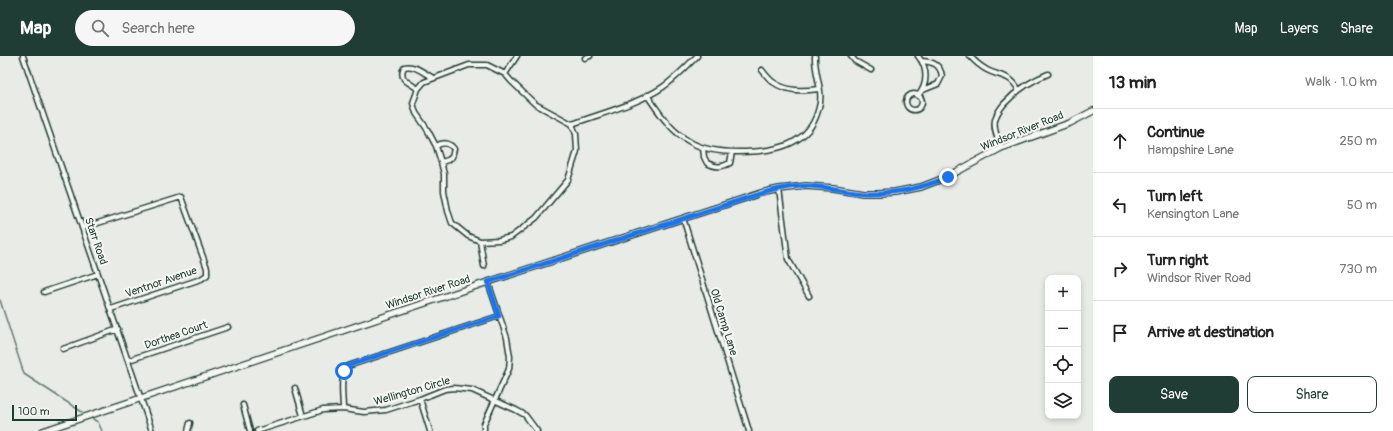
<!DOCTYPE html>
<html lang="en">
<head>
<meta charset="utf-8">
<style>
	body { margin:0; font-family:Pangolin,sans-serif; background:#f6f6f6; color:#222 }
	.controls { position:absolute; right:12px; bottom:12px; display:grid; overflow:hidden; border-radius:8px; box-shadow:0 2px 6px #0003 }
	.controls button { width:36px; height:36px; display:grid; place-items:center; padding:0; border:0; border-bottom:1px solid #e0e0e0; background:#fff; color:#222; font:20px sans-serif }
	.scale { position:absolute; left:12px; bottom:10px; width:65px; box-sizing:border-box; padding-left:4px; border:2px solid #1f3d34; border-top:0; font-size:11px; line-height:14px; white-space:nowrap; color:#1f3d34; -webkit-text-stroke:3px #f6f6f2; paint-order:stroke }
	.stop { position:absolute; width:12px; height:12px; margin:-9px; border:3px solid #1a73e8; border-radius:50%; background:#fff }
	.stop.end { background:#1a73e8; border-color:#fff; box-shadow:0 1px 4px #0008 }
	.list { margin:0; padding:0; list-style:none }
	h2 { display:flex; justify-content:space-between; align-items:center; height:52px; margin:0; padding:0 16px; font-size:17px }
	h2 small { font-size:13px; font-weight:400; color:#767676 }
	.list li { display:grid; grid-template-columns:26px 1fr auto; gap:12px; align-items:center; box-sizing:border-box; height:64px; padding:0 16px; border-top:1px solid #e0e0e0 }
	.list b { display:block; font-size:15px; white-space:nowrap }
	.list p { margin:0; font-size:13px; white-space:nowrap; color:#767676 }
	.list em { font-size:13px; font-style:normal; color:#767676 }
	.actions { display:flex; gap:8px; padding:12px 16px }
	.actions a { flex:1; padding:9px 0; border:1px solid #1f3d34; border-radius:8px; text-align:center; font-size:14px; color:#1f3d34 }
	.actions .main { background:#1f3d34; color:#fff }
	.icon { flex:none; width:22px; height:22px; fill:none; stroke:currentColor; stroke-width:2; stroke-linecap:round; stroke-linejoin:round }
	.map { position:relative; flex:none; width:1093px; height:375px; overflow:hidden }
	header { display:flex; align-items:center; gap:24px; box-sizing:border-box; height:56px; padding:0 20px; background:#1f3d34; color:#fff }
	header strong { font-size:19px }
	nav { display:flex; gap:22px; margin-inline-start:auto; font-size:14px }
	.search { width:280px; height:36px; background:#f6f6f6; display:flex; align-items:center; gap:10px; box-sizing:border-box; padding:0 14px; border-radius:22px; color:#767676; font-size:15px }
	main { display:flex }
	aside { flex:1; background:#fff }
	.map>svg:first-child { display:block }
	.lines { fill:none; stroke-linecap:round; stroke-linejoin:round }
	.stream { stroke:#687c75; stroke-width:1.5 }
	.minor-casing { stroke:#1f3d34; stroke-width:7 }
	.secondary-casing { stroke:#1f3d34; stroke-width:8 }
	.minor { stroke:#f6f6f2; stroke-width:4 }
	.secondary { stroke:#f6f6f2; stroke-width:5.5 }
	.route { stroke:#1a73e8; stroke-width:5 }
	.labels { text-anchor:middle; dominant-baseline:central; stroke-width:4; stroke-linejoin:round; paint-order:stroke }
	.street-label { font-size:11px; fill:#1f3d34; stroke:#f6f6f2 }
</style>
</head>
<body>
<header>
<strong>Map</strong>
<div class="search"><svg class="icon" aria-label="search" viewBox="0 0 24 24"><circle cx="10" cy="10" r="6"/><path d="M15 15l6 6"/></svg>Search here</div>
<nav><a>Map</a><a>Layers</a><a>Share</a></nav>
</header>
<main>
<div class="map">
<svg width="1093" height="375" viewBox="0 0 1093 375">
	<rect width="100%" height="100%" fill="#e9ebe7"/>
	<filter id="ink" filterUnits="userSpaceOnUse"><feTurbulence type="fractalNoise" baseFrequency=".025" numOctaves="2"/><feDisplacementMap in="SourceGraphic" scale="8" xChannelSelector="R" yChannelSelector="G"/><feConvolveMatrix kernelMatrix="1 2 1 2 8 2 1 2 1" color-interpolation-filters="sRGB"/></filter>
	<g filter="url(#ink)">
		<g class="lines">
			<path class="stream" d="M0,244l24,74 58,38
				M89,361l9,5 4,9"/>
			<defs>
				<path id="minor" d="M23,0l129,375
					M851,0l4,5 16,9
					M970,0c5,6 10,10 17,14 13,7 23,4 31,19
					M585,2l5,-2
					M922,5c11,1 18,3 20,15l-4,8 -15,6
					M762,14c3,4 7,9 11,12 14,10 30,9 46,7
					M505,18l12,-18
					M418,33c-9,-7 -20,-9 -14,-22 10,-3 20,6 29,11
					M906 46a8 8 0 1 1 16 0a8 8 0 1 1-16 0Z
					M647,39c13,19 24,37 45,48 24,13 84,12 106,-4 11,-7 18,-19 21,-32 5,-16 -5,-34 -4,-51
					M918,40c10,-12 10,-28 0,-40
					M572,68l-37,-20 -24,-23 -6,-7 -18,-9h-18l-45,17 -6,7 -5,14 3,10 11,16 9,17 5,16 3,12v17l4,20 4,12 16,13 12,5 19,-1 12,-3 25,-19 32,-38 9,-29 -1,-17 -4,-10c30,-11 64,-19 91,-37 13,-9 23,-20 34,-31
					M436,90c7,-4 13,-4 18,3l-2,8 -4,3 -7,2
					M703,92l1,9 3,6c8,4 14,5 23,0l2,-11
					M1001,92c-3,-8 -8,-19 -6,-28 1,-6 5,-11 9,-16 13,-14 26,-23 44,-30
					M779,133l9,70 21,37
					M683,162l66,213
					M82,172l99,-31 26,71v7l-6,4 -90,30
					M480,185l4,25
					M44,236l54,-18
					M63,293l55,-20
					M129,304l99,-33
					M295,332l8,28
					M420,343l10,32
					M243,349l7,26
					M343,353c0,-13 -4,-32 5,-43l151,-50
					M188,375l2,-8
					M257,375l66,-21 20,-1 21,3 22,-2 34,-11 25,-10 9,-1 18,2 44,20 9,5 12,16
					M484,375v-7l25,-55 1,-12 -3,-19 -19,-56"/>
				<path id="secondary" d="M43,375l445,-149 273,-89 18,-4 27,-3 27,2 30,5h15l17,-1 26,-5 26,-10 54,-29 69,-25 23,-12"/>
			</defs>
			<use href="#minor" class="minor-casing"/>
			<use href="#secondary" class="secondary-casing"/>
			<use href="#minor" class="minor"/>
			<use href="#secondary" class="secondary"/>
		</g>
	</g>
	<g class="lines" filter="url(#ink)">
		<path class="route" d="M344,315l4,-5 5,-2 146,-48 -11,-34 253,-82c21,-7 43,-14 66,-14 19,0 38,6 57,7 29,1 57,-4 84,-16"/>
	</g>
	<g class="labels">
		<g class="street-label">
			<text transform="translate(1022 75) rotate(-22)">Windsor River Road</text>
			<text transform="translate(96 185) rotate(71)">Starr Road</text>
			<text transform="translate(161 226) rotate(-19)">Ventnor Avenue</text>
			<text transform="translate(428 236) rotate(-18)">Windsor River Road</text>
			<text transform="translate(724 266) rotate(73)">Old Camp Lane</text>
			<text transform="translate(176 279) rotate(-19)">Dorthea Court</text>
			<text transform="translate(412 335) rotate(-16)">Wellington Circle</text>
		</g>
	</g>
</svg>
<div class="controls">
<button>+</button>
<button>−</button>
<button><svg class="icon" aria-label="locate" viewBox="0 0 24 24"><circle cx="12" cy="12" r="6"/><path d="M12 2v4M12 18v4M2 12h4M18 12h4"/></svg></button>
<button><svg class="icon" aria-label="layers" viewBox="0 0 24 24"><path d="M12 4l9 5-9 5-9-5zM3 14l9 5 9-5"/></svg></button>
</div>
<div class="scale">100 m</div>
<div class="stop" style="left:344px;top:315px"></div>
<div class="stop end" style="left:948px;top:121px"></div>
</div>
<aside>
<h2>13 min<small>Walk · 1.0 km</small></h2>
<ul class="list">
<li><svg class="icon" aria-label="ahead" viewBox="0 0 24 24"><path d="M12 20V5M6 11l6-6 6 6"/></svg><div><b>Continue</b><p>Hampshire Lane</p></div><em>250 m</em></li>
<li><svg class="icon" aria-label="left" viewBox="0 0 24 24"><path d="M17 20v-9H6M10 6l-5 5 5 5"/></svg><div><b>Turn left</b><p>Kensington Lane</p></div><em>50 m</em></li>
<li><svg class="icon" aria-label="right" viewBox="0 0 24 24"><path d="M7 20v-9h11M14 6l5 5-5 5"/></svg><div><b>Turn right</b><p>Windsor River Road</p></div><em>730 m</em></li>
<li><svg class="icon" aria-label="arrive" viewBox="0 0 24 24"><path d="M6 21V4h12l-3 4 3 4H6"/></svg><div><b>Arrive at destination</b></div></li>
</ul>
<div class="actions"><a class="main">Save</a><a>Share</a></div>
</aside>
</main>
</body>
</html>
